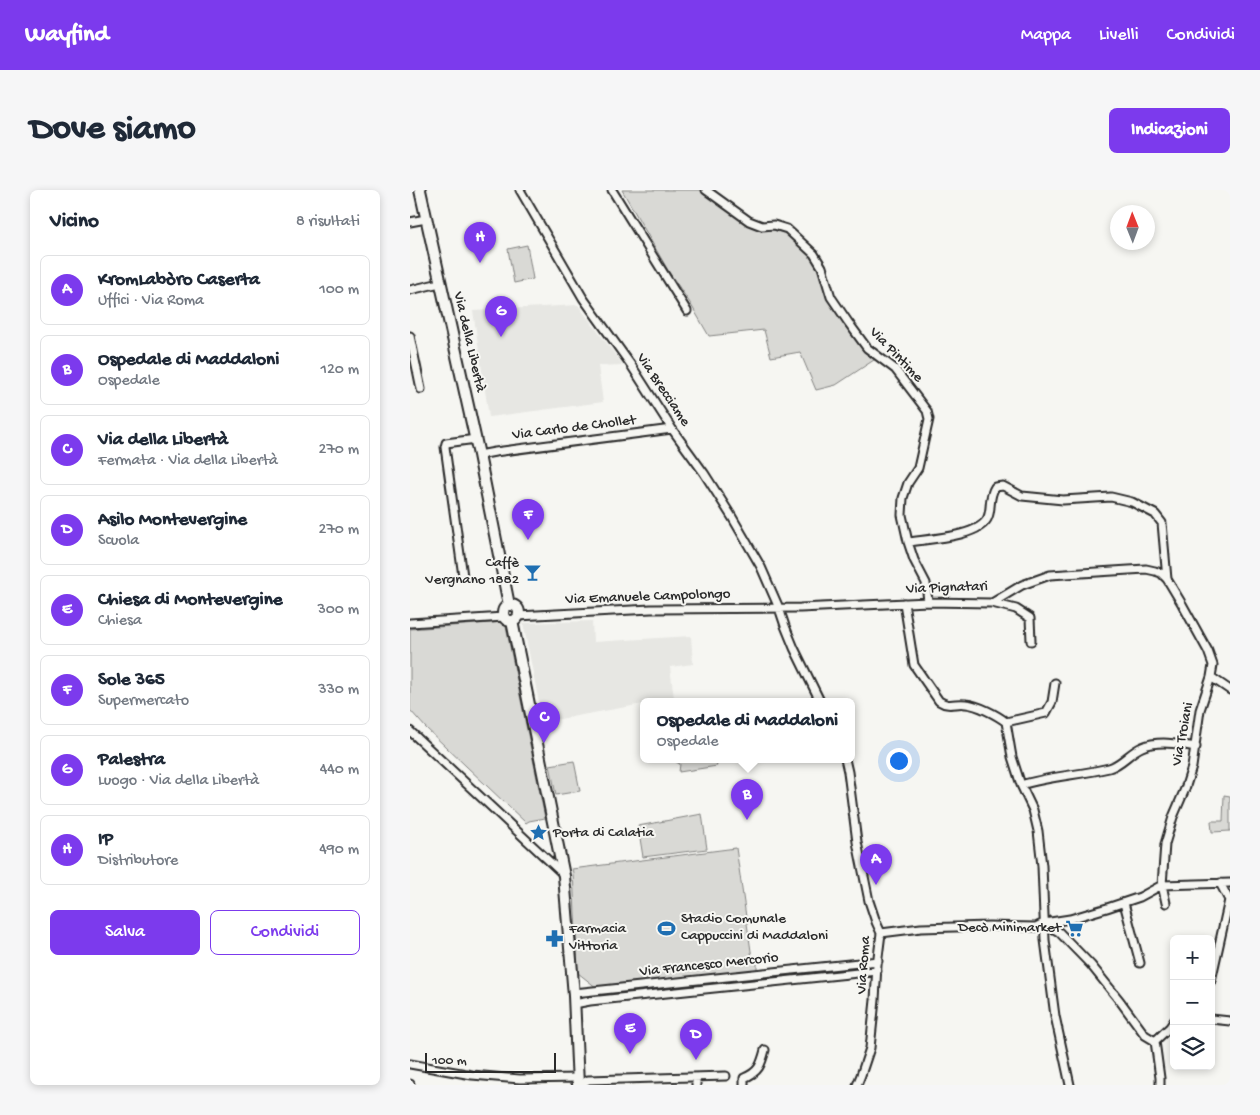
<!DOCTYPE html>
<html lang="it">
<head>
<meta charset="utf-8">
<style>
	body { margin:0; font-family:"Gochi Hand",sans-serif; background:#f6f6f7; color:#1f2937 }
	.controls { position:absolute; right:15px; bottom:15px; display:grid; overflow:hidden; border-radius:8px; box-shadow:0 2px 8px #0003 }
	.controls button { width:45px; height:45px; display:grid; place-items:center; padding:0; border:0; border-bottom:1px solid #e0e1e3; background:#fff; color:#1f2937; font:25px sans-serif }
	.compass { position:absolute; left:700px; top:15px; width:45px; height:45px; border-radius:50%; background:#fff; box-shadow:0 2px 8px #0003; rotate:359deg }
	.scale { position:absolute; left:15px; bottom:12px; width:131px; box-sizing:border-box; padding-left:5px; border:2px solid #2b2b2b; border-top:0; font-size:14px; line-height:18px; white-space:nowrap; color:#2b2b2b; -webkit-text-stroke:4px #f6f6f2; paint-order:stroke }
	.you { position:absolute; left:488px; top:570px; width:18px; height:18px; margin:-12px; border:4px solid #fff; border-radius:50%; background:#1a73e8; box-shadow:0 0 0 8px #1a73e833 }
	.badge { display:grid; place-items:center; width:32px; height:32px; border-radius:50%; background:#7c3aed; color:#fff; font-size:16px; font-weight:700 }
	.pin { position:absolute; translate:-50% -41px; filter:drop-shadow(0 1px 2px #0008) }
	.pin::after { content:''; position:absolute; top:26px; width:18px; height:15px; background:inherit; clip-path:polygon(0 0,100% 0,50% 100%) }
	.popup { position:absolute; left:230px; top:508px; width:215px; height:65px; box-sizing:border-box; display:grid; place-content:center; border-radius:8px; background:#fff; filter:drop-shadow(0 1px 4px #0005); font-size:16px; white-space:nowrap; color:#747a83 }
	.popup b { font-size:19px; color:#1f2937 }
	.popup::after { content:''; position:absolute; left:50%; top:100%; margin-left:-10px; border:10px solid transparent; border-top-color:#fff }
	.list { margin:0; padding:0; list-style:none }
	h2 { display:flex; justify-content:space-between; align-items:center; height:65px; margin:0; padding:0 20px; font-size:21px }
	h2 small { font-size:16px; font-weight:400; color:#747a83 }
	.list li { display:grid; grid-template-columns:32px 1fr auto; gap:15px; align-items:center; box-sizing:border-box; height:70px; margin:0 10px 10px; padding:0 10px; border:1px solid #e0e1e3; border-radius:8px }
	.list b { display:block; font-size:19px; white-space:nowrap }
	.list p { margin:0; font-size:16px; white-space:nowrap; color:#747a83 }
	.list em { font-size:16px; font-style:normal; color:#747a83 }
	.actions { display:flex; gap:10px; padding:15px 20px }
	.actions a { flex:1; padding:11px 0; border:1px solid #7c3aed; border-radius:8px; text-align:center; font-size:18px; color:#7c3aed }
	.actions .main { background:#7c3aed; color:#fff }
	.icon { flex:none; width:28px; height:28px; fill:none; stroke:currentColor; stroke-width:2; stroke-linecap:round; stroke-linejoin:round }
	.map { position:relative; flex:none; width:820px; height:895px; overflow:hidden; border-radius:8px }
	header { display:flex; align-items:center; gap:30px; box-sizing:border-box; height:70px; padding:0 25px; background:#7c3aed; color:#fff }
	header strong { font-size:24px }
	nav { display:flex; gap:28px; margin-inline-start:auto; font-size:18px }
	.intro { display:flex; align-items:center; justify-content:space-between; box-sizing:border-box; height:120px; padding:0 30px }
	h1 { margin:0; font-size:35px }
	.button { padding:12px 22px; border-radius:8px; background:#7c3aed; color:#fff; font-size:18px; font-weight:700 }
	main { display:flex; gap:30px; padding:0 30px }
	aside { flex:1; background:#fff; border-radius:8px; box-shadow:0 2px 8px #0003 }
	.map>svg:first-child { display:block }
	.built { fill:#e7e7e3 }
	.green { fill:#d9d9d5; stroke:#828280 }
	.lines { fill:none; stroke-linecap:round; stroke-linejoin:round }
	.minor-casing { stroke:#2b2b2b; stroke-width:11 }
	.secondary-casing { stroke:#2b2b2b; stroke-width:14 }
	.minor { stroke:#f6f6f2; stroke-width:7 }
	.secondary { stroke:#f6f6f2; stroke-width:10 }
	.labels { text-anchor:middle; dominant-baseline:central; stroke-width:4; stroke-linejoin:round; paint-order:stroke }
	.street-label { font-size:15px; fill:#2b2b2b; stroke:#f6f6f2 }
	.poi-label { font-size:15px; fill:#2b2b2b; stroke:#f6f6f2; text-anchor:start }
</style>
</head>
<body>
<header>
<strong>Wayfind</strong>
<nav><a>Mappa</a><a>Livelli</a><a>Condividi</a></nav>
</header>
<div class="intro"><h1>Dove siamo</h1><a class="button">Indicazioni</a></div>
<main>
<aside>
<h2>Vicino<small>8 risultati</small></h2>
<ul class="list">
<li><span class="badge">A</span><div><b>KromLabòro Caserta</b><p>Uffici · Via Roma</p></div><em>100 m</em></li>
<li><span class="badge">B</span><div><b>Ospedale di Maddaloni</b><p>Ospedale</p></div><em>120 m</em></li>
<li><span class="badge">C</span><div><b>Via della Libertà</b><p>Fermata · Via della Libertà</p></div><em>270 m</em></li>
<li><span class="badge">D</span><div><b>Asilo Montevergine</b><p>Scuola</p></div><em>270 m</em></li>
<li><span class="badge">E</span><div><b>Chiesa di Montevergine</b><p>Chiesa</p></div><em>300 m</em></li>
<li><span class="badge">F</span><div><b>Sole 365</b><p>Supermercato</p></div><em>330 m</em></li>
<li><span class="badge">G</span><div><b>Palestra</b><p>Luogo · Via della Libertà</p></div><em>440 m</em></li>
<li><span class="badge">H</span><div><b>IP</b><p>Distributore</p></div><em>490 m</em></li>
</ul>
<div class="actions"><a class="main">Salva</a><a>Condividi</a></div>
</aside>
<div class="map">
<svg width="820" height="895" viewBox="0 0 820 895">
	<rect width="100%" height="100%" fill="#f6f6f2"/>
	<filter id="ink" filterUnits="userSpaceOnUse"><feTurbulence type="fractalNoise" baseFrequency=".02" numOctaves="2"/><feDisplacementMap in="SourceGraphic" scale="10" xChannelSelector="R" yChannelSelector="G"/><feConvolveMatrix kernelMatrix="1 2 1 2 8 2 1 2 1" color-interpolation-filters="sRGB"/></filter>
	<g filter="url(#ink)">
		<path class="built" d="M168,115l45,60 -25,1 5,36 -114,15 -16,-106z
			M182,431l1,21 98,-6 2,28 -23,3 4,31 -15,3h-16v3l-100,18 -20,-99z"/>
		<path class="green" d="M212,0h79l48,34 25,4 10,3 13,11 20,22 14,41 34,45 12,8 -41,27 -20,5 -16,-38 -29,5 -7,-27 -55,6 -19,-33 -21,-31z
			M117,55l6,34 -19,4 -6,-34z
			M95,432l40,196 -16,3 -3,2 -100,-95 -16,-18v-81z
			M266,569h39l2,7 -38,6 1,-8 -4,-2z
			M164,571l6,30 -24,4 -6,-30z
			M814,605l6,1v35l-18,1 -1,-11h12z
			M292,624l5,35 -64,8 -5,-31z
			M326,658l16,110 5,4v8l-160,18 -19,-15 -5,-100 -1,-4z"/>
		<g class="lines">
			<defs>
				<path id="minor" d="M110,0l63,108 48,67 41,64 32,44 28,44 29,50 18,41 6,18 9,22 26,53
					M202,0l75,121
					M296,0l43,31 13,5 12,-1 13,4 27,25 8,13 9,30 17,25 19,26 28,21 32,42 2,8 -11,49 -10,15 -5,15 -1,17 6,27 6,18 12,23 2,19
					M0,32l16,-3
					M0,100l30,-7
					M0,146l11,53
					M69,265l16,-3 177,-23
					M498,352c19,-3 73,-5 80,-25 4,-10 0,-19 7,-30l8,-1 19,10 41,4 48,-3 21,5 23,12 7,9 5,56
					M53,386l-18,-129 1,-4 30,-4
					M494,413l10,62 25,36c11,7 17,1 27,3 12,1 31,11 40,18l6,35 9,28 12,25 5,21 4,35 3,74 10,76 15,69
					M582,413l24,6 14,9 1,23
					M108,426l133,-7 149,-1 128,-6 64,1 30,-18 28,-10 79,-5 17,-1 9,2 6,2 6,6 15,25 26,47 5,14 -2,12 -11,33 -8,57 -7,22 -12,28 -8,27 -3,41 4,18
					M0,433l94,-6
					M801,487l19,13
					M596,532l40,-9 6,-11 3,-19
					M0,541l153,143
					M435,569l3,13 9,70 12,59 7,21 5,11 -4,32 -2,35 -5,48 -9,27 -4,10
					M611,595c29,-9 59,-10 88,-17 12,-3 21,-16 33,-21 16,-7 37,-3 54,0
					M810,693l10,19
					M714,713l16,60
					M635,734l14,8 32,33 29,36 25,34 10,6 5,37v7
					M471,743l40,-5 68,-2 47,1 8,-4 26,-4 37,-11 33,-11 22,-12 68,-2
					M801,791l18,-81
					M164,803l304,-32
					M164,814l16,-3 287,-30
					M801,829l19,2
					M745,851l15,-14 4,-6
					M0,874l62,11 48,4 58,-1
					M286,887v8
					M0,894v1
					M170,895l8,-5 138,-4
					M334,895v-7c15,-6 17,-13 21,-28"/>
				<path id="secondary" d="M10,0l59,265 30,150
					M93 423a8 8 0 1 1 16 0a8 8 0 1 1-16 0Z
					M102,431l52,255 10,120 4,89"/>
			</defs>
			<use href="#minor" class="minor-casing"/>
			<use href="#secondary" class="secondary-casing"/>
			<use href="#minor" class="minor"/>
			<use href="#secondary" class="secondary"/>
		</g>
	</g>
	<defs>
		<symbol id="bar-bare" viewBox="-9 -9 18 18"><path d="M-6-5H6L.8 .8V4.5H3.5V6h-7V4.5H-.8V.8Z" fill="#1f6fb2" stroke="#f6f6f2" stroke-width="2.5" paint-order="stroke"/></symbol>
		<symbol id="sight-bare" viewBox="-9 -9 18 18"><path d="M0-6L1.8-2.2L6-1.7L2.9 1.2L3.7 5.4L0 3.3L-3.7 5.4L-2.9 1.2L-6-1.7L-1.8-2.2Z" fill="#1f6fb2" stroke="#f6f6f2" stroke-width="2.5" paint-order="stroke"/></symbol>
		<symbol id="stadium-bare" viewBox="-9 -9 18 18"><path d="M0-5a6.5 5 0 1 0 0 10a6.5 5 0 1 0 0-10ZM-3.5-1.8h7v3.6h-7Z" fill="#1f6fb2" stroke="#f6f6f2" stroke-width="2.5" paint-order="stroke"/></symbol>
		<symbol id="supermarket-bare" viewBox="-9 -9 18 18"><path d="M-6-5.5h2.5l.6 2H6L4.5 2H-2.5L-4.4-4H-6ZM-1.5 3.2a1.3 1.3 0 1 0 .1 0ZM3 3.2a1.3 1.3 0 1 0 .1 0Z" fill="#1f6fb2" stroke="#f6f6f2" stroke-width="2.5" paint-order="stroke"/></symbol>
		<symbol id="pharmacy-bare" viewBox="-9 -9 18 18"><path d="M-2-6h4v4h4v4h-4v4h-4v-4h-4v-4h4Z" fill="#1f6fb2" stroke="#f6f6f2" stroke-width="2.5" paint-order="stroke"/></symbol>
	</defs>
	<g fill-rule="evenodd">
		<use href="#bar-bare" x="110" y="370" width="25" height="25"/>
		<use href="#sight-bare" x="116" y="630" width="25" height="25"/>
		<use href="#stadium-bare" x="244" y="726" width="25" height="25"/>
		<use href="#supermarket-bare" x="652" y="726" width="25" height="25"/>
		<use href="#pharmacy-bare" x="132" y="736" width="25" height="25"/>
	</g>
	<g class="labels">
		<g class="street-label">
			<text transform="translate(59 152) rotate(77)">Via della Libertà</text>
			<text transform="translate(486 165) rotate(46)">Via Pintime</text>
			<text transform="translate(253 200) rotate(56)">Via Brecciame</text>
			<text transform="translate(164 238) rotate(-7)">Via Carlo de Chollet</text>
			<text transform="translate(537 398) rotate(-2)">Via Pignatari</text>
			<text transform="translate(238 407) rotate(-2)">Via Emanuele Campolongo</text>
			<text transform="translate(773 544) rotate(-79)">Via Troiani</text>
			<text transform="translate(299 775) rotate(-6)">Via Francesco Mercorio</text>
			<text transform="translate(454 775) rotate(-86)">Via Roma</text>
		</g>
		<g class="poi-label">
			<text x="109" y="373" text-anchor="end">Caffè<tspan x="109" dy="17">Vergnano 1882</tspan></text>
			<text x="143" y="643">Porta di Calatia</text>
			<text x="271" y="729">Stadio Comunale<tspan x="271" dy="17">Cappuccini di Maddaloni</tspan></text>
			<text x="651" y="738" text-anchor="end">Decò Minimarket</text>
			<text x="159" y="739">Farmacia<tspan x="159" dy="17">Vittoria</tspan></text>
		</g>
	</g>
</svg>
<div class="controls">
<button>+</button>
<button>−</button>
<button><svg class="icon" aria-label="layers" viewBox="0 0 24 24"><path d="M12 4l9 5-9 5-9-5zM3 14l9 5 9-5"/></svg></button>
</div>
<svg class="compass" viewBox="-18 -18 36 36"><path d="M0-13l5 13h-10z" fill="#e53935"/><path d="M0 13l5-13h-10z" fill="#747a83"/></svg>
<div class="scale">100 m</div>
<div class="you"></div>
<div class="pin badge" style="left:466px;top:695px">A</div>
<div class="pin badge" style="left:337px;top:630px">B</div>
<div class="popup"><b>Ospedale di Maddaloni</b>Ospedale</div>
<div class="pin badge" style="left:134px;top:553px">C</div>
<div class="pin badge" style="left:286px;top:870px">D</div>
<div class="pin badge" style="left:220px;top:864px">E</div>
<div class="pin badge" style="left:118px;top:350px">F</div>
<div class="pin badge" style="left:91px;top:147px">G</div>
<div class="pin badge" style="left:70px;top:73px">H</div>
</div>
</main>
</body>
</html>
